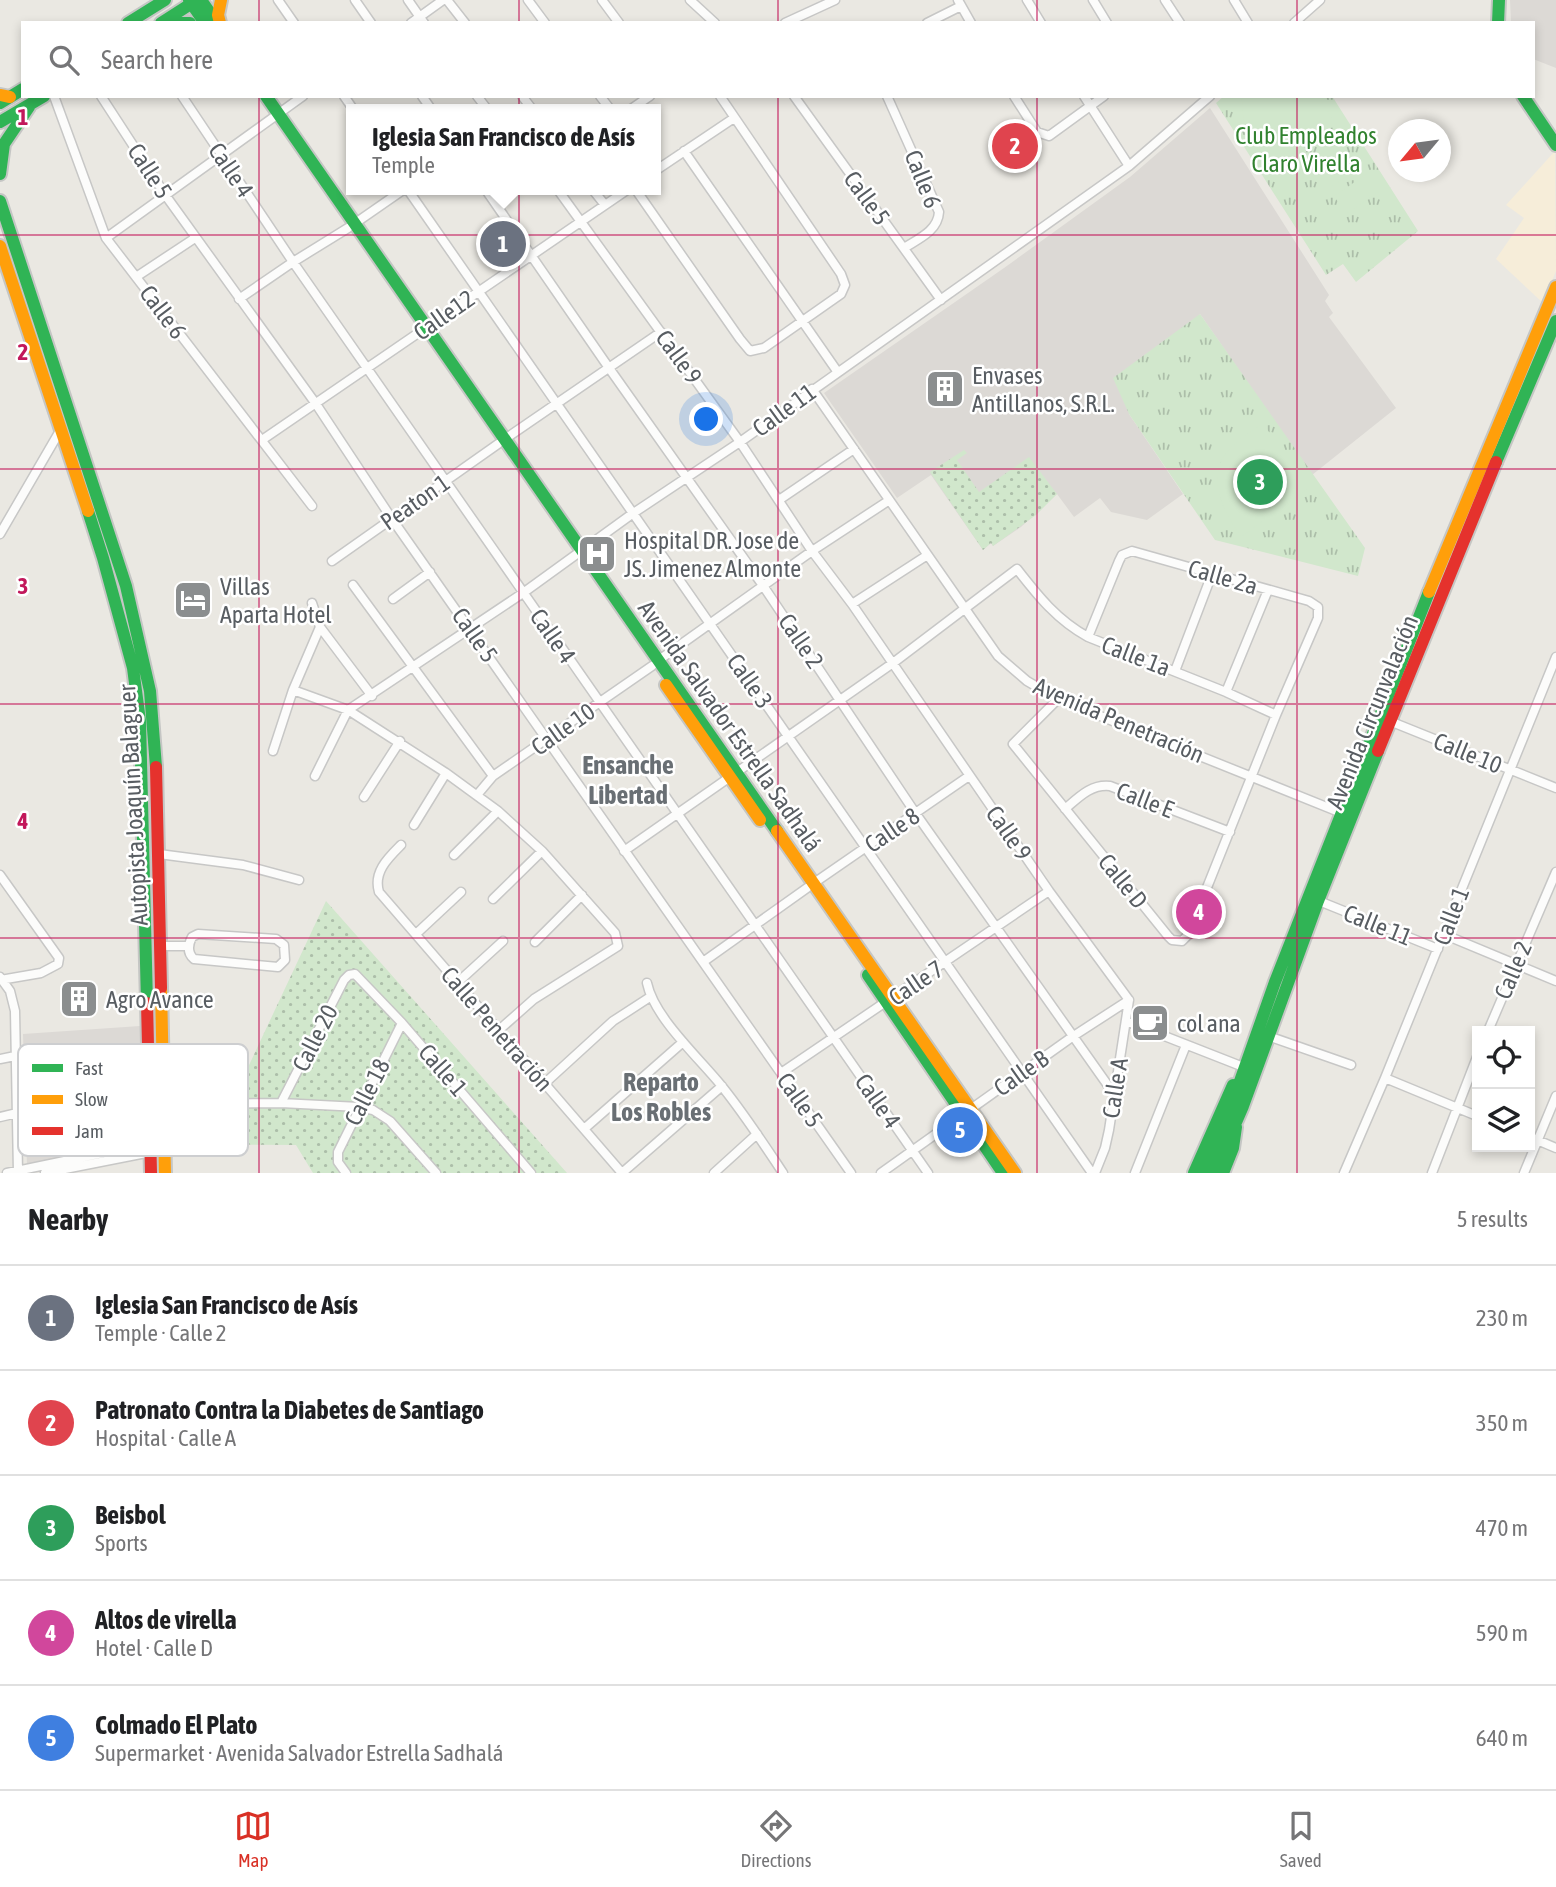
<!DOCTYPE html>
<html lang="en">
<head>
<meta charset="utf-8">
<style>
	body { margin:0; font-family:"Asap Condensed",sans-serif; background:#f2f2f2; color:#202124 }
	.controls { position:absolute; right:21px; bottom:21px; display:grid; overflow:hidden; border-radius:0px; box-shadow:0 4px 10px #0003 }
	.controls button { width:63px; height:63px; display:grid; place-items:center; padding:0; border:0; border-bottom:2px solid #e0e0e0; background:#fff; color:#202124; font:35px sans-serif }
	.compass { position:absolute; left:1388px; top:119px; width:63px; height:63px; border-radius:50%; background:#fff; box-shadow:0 4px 10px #0003; rotate:241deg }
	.you { position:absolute; left:707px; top:420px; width:24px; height:24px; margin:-18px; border:5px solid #fff; border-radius:50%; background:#1a73e8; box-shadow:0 0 0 10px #1a73e833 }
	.badge { display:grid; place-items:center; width:46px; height:46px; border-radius:50%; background:#d93025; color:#fff; font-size:23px; font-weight:700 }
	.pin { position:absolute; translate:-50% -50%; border:4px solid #fff; box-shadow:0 2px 7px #0006 }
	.popup { position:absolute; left:346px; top:104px; width:315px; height:91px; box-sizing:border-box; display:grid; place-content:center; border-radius:0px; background:#fff; filter:drop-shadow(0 2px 5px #0005); font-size:23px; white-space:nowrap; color:#757577 }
	.popup b { font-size:26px; color:#202124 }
	.popup::after { content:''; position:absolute; left:50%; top:100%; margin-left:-14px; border:14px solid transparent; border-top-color:#fff }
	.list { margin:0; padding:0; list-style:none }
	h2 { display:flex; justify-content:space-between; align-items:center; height:91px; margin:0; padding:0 28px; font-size:30px }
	h2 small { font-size:23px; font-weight:400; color:#757577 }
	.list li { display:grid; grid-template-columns:46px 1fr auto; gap:21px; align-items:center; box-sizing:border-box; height:105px; padding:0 28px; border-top:2px solid #e0e0e0 }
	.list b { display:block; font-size:26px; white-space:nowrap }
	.list p { margin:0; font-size:23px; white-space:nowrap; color:#757577 }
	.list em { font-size:23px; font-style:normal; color:#757577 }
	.icon { flex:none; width:38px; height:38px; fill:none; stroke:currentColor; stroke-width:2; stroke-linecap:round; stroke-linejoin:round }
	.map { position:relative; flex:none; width:1556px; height:1173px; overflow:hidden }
	.search { position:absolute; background:#fff; box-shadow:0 4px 10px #0003; left:21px; right:21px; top:21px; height:77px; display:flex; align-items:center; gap:18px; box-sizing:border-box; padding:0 24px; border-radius:0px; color:#757577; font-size:26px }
	.sheet { height:616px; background:#fff }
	nav { display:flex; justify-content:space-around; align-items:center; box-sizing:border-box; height:98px; border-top:2px solid #e0e0e0; background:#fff; font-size:19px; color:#757577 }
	nav a { display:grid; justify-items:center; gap:4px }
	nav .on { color:#d93025 }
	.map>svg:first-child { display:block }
	.commercial { fill:#f6edd9 }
	.industrial { fill:#dcd9d5 }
	.grass { fill:url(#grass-dots) }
	.park { fill:url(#park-tufts) }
	.pitch { fill:#d1e7cc }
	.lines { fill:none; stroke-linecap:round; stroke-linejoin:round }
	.street-casing { stroke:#c7c7c6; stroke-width:11 }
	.fast-casing { stroke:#c5c6c4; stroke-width:16 }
	.slow-casing { stroke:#c5c6c4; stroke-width:16 }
	.jam-casing { stroke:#c5c6c4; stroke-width:16 }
	.street { stroke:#fcfcfb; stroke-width:8 }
	.fast { stroke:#30b455; stroke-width:12 }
	.slow { stroke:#ff9f0a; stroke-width:12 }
	.jam { stroke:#e5322d; stroke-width:12 }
	.grid { fill:none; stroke:#c2185b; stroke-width:2; stroke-opacity:0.55 }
	.labels { text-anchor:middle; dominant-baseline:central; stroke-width:5; stroke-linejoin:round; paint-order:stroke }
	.park-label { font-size:24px; fill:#31822f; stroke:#fff }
	.street-label { font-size:24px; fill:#585d62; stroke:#fff }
	.poi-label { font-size:24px; fill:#585d62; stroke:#fff; text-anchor:start }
	.neighbourhood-label { font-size:26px; font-weight:bold; fill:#696f74; stroke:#fff }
	.key { fill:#fff; stroke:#cdced0; stroke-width:2 }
	.key-label { font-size:19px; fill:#585d62 }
	.grid-label { font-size:23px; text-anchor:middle; font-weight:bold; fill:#c2185b; stroke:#fff; stroke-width:5; stroke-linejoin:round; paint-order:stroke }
</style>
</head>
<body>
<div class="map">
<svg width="1556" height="1173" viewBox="0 0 1556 1173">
	<defs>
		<pattern id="grass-dots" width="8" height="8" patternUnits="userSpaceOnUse" patternTransform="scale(1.75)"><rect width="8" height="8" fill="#d1e7cc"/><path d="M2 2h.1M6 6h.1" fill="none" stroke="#acbea9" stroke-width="1.8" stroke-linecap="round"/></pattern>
		<pattern id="park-tufts" width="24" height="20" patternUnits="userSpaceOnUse" patternTransform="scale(1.75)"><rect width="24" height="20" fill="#d1e7cc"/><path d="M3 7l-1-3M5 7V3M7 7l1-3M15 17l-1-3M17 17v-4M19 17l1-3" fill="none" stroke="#acbea9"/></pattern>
	</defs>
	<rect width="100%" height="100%" fill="#eae8e2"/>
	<path class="commercial" d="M1555,151l1,120 -13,32 -47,-44 28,-41 -18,-13z"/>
	<path class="industrial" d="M1510,0h46v68l-23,-9v-36h-22z
		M1210,108l119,187 -4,6 8,12 -4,4 67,91 -84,67 -112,-161 -71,100 54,80 -36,26 -36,-8 -11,-14 -26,19 -17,-23 -36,33 -28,19 -2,-3 -8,7 -52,-75 -34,23 -73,-105 180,-125 126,-91z
		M140,1026l2,112 -115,28 -4,-132z"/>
	<path class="grass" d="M964,450l3,3 -10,7 22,32 50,-35 28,37 -21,21 -43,31 -2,-3 -8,7 -53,-78z
		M326,901l241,272h-254l-17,-28 -122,-1 3,-66h66z"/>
	<path class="park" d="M1224,96h108l86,135 -62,51 -13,-18 -17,11 -110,-172z
		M1200,314l165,234 -7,28 -143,-36 -86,-126 -16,-36z"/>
	<path class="pitch" d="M1242,96h76l14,22v6l-70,44c-12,-24 -21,-43 -20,-72z
		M1348,153l11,15 -28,19 -10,-15z
		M1368,173l12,18 -34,23 -12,-18z
		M1263,423l44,66 -66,48c-18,-27 -38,-61 -10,-90 9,-9 22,-16 32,-24z"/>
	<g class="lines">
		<defs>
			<path id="street" d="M278,0l16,23
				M355,0l16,23
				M408,0l16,23
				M447,0l18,23
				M528,0l17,23
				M602,0l17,23
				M690,0l25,23
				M958,0l13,23
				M1027,0l14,23
				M1093,0l14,23
				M1165,0l15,23
				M1234,0l14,23
				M411,23l32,-23
				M785,23l50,-23
				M927,23l34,-17
				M1294,23l26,-23
				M54,96l52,142 206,268
				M101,96l65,100 150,208 76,115 459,654
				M182,96l111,166 635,911
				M344,96l9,13
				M422,96l9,13
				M477,96l10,13
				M522,96l10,13
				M600,96l10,13
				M794,96l147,204
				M887,96l52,116c-1,19 -21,27 -35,36
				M1014,96l23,36 12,4 55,-40
				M1084,96l45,70
				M631,109l19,-13
				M684,151l153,220
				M655,171l79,-53
				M408,190l684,983
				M486,190l123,178 155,219 152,227 198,280
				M558,190l182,252 72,109 40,53 197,287 80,109
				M593,190l12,15
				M636,190l104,149 10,12 14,-3 77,-54 4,-9 -4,-11 -121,-178
				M354,224l49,-34
				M106,238l197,-142
				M136,277l59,-39
				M239,299l54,-37 55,-34
				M812,389l186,267 29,25 31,18 286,115
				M505,439l156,-107
				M262,440l365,-250
				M779,500l75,-51
				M0,534l61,-105
				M332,561l166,-117
				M353,585l140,191
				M393,599l37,-27
				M312,603l8,24 52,69
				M852,604l74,-48
				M659,660l153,-109 76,-50
				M1175,671l37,-97
				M293,690l55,20 98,63 52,38 44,40 73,82 3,13 -84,53 -35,31
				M1226,692l42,-102
				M1058,699l-45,45 155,192 4,4 10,1 6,-6 88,-220 42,-97v-11l-9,-6 -177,-50 -10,4 -3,6 -31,76
				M1387,720l169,68
				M273,751l20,-61 27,-63
				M315,776l33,-66 175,-117 109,-79 108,-72 389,-276 81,-70
				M477,795l16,-19 159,-110
				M364,797l36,-56
				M1065,809c14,-12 26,-25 45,-23l120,46
				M414,825l32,-52
				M401,845c-13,13 -28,27 -22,47l243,281
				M624,851l269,-188 124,-94c21,27 40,51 71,68l138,55 50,23
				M159,854l84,11 56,15
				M454,855l44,-44
				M0,875l59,83 -1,6 -17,9 -41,7
				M814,883l155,-107
				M493,899l49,-48
				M1314,899l124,50
				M198,934l78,5 8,6 1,15 -7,7 -84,-8c-7,-6 -6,-14 -2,-22z
				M416,934l45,-42
				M1443,934l113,47
				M535,942l47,-47
				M161,946h28
				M703,962l104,-74
				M0,977l10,14 5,20 3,162
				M457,983l46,-42
				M647,983c7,34 51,74 73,101 23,28 43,59 63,89
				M1126,1021l120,47
				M1488,1031l68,-159
				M1268,1036l83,29
				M0,1059l15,-3
				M781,1073l268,-182
				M1385,1078l92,38
				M544,1084l69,-63 37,-24
				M164,1085l13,13 19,6 85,-1 78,4 14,3 17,11 46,52
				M281,1103l63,-123 5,-5 6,-1 47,49 129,150
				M0,1117l17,-4
				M584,1129l99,-87
				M1530,1137l26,11
				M164,1152l14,-10 2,-5 -1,-24 17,-9
				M7,1173l144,-30
				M45,1173l106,-21
				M346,1173l-8,-11v-10l64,-129
				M622,1173l100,-87
				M714,1173l43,-39
				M881,1173l191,-136 57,-37
				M1095,1173l10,-25 4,-18 20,-130
				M1135,1173l51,-128
				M1344,1173l41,-95 171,-421
				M1432,1173l45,-116
				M1524,1173l32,-77"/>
			<path id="fast" d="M189,0l16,23
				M201,0l16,23
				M128,23l37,-23
				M161,23l36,-23
				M164,23h26
				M1498,23l1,-23
				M266,96l511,735
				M1523,96l33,49
				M0,103l23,-14
				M0,122l44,-26
				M0,174l4,-30 25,-37
				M0,201l126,385 24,105 6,76
				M1496,462l60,-141
				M88,511l15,47 30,110 7,53 7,282
				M868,975l135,198
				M1194,1173l39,-88
				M1203,1173l24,-55 48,-136 154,-390
				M1214,1173l29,-67 75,-205 60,-150
				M1223,1173l10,-25 3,-21"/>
			<path id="slow" d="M220,23l-2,-8 3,-15
				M0,95l10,2
				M0,246l88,265
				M1429,592l127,-305
				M666,685l94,135
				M777,831l238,342
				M161,988l4,185"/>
			<path id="jam" d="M1378,751l118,-289
				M156,767l5,221
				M147,1003l4,170"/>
		</defs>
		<use href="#street" class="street-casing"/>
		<use href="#fast" class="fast-casing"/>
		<use href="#slow" class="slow-casing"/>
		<use href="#jam" class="jam-casing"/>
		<use href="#street" class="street"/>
		<use href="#fast" class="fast"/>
		<use href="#slow" class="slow"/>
		<use href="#jam" class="jam"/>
	</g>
	<path class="grid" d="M259,0v23M519,0v23M778,0v23M1037,0v23M1297,0v23M259,96v1077M519,96v1077M778,96v1077M1037,96v1077M1297,96v1077M0,235h1556M0,469h1556M0,704h1556M0,938h1556"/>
	<defs>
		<symbol id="building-square" viewBox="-11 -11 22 22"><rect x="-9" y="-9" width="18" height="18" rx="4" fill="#8b8e8f" stroke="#fff"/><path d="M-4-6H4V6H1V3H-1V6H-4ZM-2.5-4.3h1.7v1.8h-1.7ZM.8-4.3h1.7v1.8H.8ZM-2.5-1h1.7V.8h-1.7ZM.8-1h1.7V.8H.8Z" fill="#fff"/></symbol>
		<symbol id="hospital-square" viewBox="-11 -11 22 22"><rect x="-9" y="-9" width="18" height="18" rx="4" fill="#8b8e8f" stroke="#fff"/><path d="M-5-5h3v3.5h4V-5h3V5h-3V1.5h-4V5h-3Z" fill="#fff"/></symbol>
		<symbol id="hotel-square" viewBox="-11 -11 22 22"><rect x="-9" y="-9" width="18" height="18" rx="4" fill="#8b8e8f" stroke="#fff"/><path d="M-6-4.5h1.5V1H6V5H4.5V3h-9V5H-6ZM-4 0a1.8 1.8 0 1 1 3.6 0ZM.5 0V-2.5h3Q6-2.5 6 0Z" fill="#fff"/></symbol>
		<symbol id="cafe-square" viewBox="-11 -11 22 22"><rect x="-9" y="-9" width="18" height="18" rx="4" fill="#8b8e8f" stroke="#fff"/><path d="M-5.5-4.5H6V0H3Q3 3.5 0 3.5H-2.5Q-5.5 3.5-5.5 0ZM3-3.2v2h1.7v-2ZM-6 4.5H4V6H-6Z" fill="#fff"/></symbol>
	</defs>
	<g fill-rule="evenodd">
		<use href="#building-square" x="923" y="367" width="44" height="44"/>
		<use href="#hospital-square" x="575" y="532" width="44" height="44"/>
		<use href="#hotel-square" x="171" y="578" width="44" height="44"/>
		<use href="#building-square" x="57" y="977" width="44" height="44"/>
		<use href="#cafe-square" x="1128" y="1001" width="44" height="44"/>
	</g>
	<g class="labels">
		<g class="park-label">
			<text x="1306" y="135">Club Empleados<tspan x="1306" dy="28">Claro Virella</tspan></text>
		</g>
		<g class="street-label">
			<text transform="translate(231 170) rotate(56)">Calle 4</text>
			<text transform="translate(150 171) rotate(57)">Calle 5</text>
			<text transform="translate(923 179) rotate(68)">Calle 6</text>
			<text transform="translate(867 198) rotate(54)">Calle 5</text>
			<text transform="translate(163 312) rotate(53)">Calle 6</text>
			<text transform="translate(444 315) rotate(-35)">Calle12</text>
			<text transform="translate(679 357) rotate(54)">Calle 9</text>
			<text transform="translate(784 410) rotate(-36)">Calle 11</text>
			<text transform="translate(415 502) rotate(-35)">Peaton 1</text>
			<text transform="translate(1223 577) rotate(16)">Calle 2a</text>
			<text transform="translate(475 635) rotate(55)">Calle 5</text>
			<text transform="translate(553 636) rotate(55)">Calle 4</text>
			<text transform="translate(801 641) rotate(56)">Calle 2</text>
			<text transform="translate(1136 656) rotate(21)">Calle 1a</text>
			<text transform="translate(750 681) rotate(55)">Calle 3</text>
			<text transform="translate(1372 712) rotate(-68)">Avenida Circunvalación</text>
			<text transform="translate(1119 720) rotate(23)">Avenida Penetración</text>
			<text transform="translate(730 726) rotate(55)">Avenida Salvador Estrella Sadhalá</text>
			<text transform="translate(563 729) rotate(-35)">Calle 10</text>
			<text transform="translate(1468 753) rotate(22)">Calle 10</text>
			<text transform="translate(1145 800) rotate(21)">Calle E</text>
			<text transform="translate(133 805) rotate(-93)">Autopista Joaquín Balaguer</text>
			<text transform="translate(892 830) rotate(-34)">Calle 8</text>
			<text transform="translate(1009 833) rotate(55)">Calle 9</text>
			<text transform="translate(1123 881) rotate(51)">Calle D</text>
			<text transform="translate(1451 916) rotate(-69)">Calle 1</text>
			<text transform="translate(1378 925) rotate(22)">Calle 11</text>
			<text transform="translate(1513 970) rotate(-67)">Calle 2</text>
			<text transform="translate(916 983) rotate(-34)">Calle 7</text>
			<text transform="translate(497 1029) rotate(49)">Calle Penetración</text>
			<text transform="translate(315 1038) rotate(-63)">Calle 20</text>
			<text transform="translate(443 1070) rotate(49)">Calle 1</text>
			<text transform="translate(1021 1073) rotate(-35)">Calle B</text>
			<text transform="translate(1115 1088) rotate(-81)">Calle A</text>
			<text transform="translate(367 1092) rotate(-63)">Calle 18</text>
			<text transform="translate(800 1100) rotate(55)">Calle 5</text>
			<text transform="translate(878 1101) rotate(55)">Calle 4</text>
		</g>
		<g class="poi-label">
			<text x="972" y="375">Envases<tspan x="972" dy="28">Antillanos, S.R.L.</tspan></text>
			<text x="624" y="540">Hospital DR. Jose de<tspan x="624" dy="28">JS. Jimenez Almonte</tspan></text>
			<text x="220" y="586">Villas<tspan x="220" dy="28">Aparta Hotel</tspan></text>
			<text x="106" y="999">Agro Avance</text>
			<text x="1177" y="1023">col ana</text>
		</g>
		<g class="neighbourhood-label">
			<text x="628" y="765">Ensanche<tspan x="628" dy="30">Libertad</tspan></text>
			<text x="661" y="1082">Reparto<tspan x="661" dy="30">Los Robles</tspan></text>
		</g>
	</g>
	<rect x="18" y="1044" width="230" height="112" rx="10" class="key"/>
	<rect x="32" y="1064" width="31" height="8" fill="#30b455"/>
	<rect x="32" y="1095" width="31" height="9" fill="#ff9f0a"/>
	<rect x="32" y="1127" width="31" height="8" fill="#e5322d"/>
	<g class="key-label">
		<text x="75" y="1075">Fast</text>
		<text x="75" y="1106">Slow</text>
		<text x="75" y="1138">Jam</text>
	</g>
	<g class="grid-label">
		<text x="23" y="125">1</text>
		<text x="23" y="360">2</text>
		<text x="23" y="594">3</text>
		<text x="23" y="829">4</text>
	</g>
</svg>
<div class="controls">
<button><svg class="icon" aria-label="locate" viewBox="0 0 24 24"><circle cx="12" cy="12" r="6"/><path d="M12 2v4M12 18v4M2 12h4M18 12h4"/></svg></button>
<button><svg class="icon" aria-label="layers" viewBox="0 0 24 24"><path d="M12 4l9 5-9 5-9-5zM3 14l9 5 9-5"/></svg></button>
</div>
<svg class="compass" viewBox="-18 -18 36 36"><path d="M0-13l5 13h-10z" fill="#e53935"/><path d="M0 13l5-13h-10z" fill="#757577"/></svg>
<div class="you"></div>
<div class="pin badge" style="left:503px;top:244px;background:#6b7280">1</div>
<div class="popup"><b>Iglesia San Francisco de Asís</b>Temple</div>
<div class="pin badge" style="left:1015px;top:146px;background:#e0444e">2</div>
<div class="pin badge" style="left:1260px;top:482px;background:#2e9e5b">3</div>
<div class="pin badge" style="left:1199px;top:912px;background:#d1479c">4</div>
<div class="pin badge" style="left:960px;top:1130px;background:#3f7fe0">5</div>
<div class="search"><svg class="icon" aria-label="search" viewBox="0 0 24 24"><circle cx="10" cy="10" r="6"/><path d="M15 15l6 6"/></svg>Search here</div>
</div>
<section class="sheet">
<h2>Nearby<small>5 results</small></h2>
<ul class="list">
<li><span class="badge" style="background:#6b7280">1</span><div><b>Iglesia San Francisco de Asís</b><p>Temple · Calle 2</p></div><em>230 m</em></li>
<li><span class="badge" style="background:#e0444e">2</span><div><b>Patronato Contra la Diabetes de Santiago</b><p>Hospital · Calle A</p></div><em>350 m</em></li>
<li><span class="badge" style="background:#2e9e5b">3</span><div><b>Beisbol</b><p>Sports</p></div><em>470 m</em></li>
<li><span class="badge" style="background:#d1479c">4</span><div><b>Altos de virella</b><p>Hotel · Calle D</p></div><em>590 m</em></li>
<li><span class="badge" style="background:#3f7fe0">5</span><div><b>Colmado El Plato</b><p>Supermarket · Avenida Salvador Estrella Sadhalá</p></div><em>640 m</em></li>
</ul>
</section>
<nav>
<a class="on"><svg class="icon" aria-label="map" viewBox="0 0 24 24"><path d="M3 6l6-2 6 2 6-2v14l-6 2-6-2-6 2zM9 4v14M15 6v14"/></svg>Map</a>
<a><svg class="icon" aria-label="directions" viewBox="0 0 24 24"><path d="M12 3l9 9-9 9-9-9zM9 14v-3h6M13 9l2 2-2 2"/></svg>Directions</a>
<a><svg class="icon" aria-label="saved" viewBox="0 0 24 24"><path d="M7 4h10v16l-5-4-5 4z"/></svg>Saved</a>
</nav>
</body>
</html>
